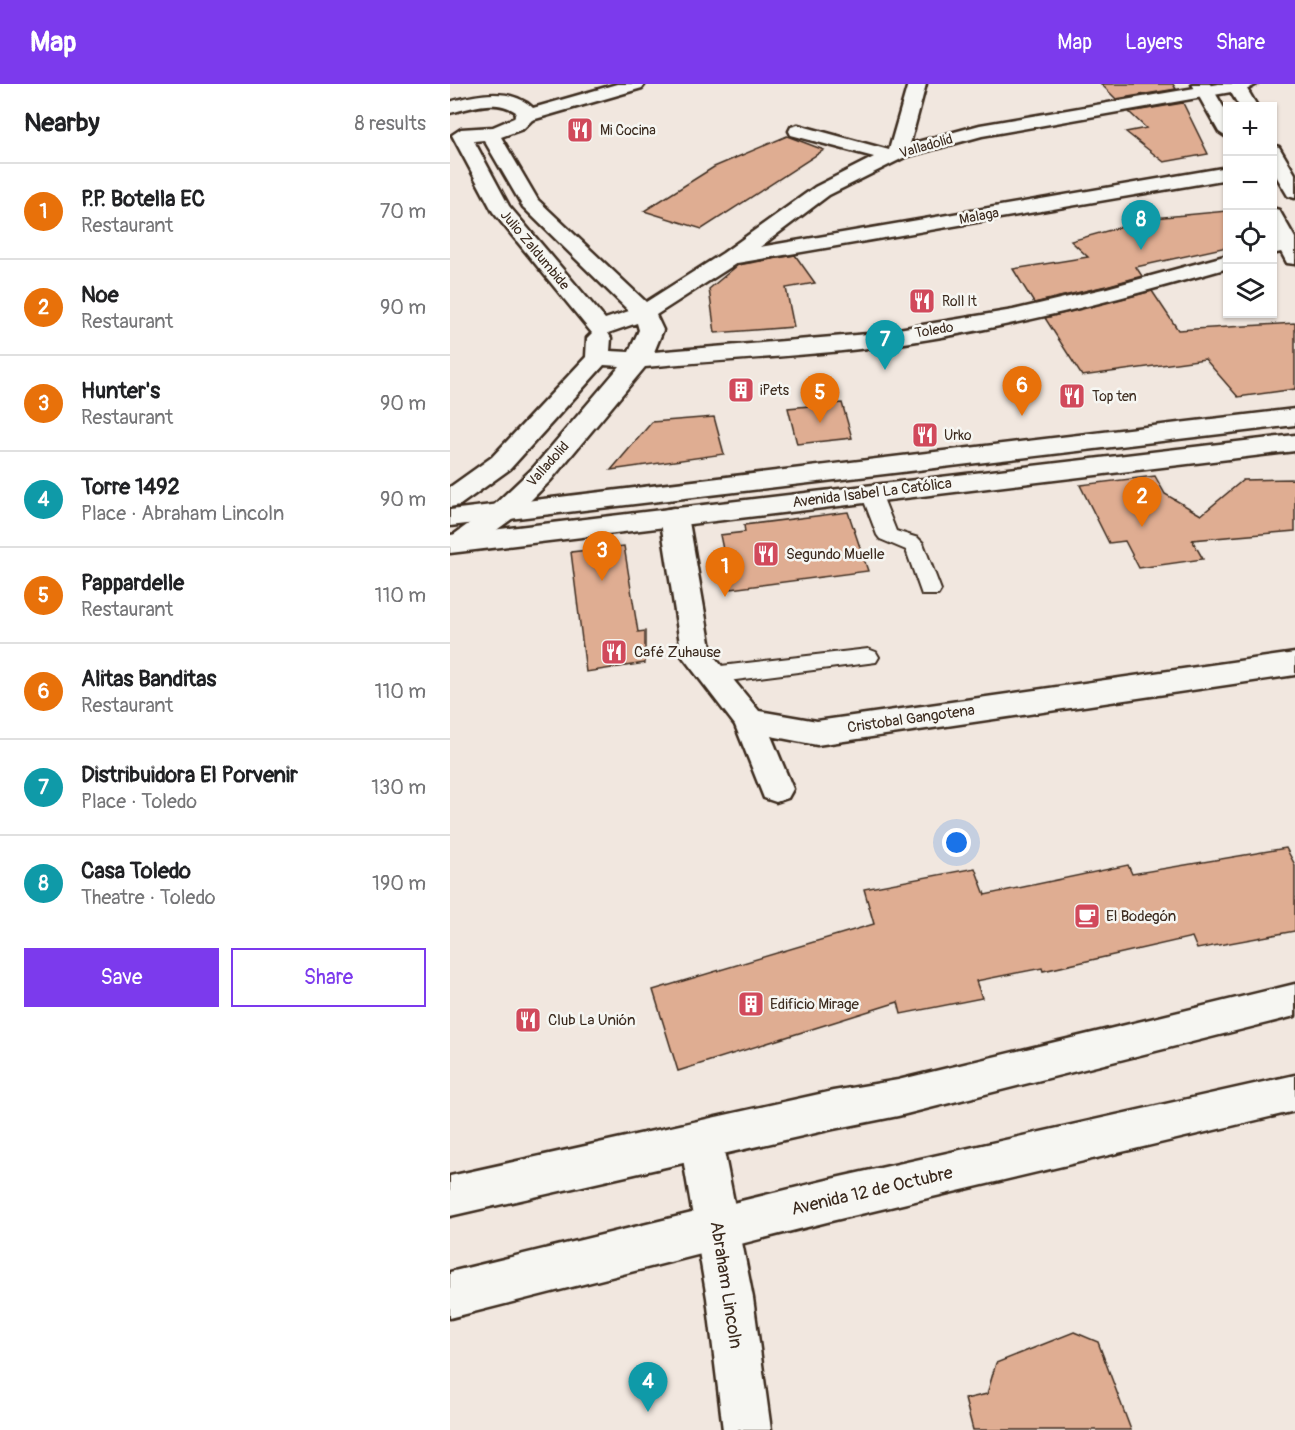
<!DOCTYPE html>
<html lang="en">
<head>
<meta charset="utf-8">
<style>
	body { margin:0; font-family:Pangolin,sans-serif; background:#f2f2f2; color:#202124 }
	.controls { position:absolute; right:18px; top:18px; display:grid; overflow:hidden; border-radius:0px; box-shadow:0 2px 4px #0004 }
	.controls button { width:54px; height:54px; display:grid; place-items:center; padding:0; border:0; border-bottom:2px solid #e0e0e0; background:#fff; color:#202124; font:30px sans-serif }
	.you { position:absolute; left:507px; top:759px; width:21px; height:21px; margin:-15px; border:4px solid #fff; border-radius:50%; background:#1a73e8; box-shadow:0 0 0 9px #1a73e833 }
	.badge { display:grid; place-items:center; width:39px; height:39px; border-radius:50%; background:#7c3aed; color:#fff; font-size:20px; font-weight:700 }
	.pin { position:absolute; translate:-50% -50px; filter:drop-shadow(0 2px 3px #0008) }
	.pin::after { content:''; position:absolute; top:32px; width:21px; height:18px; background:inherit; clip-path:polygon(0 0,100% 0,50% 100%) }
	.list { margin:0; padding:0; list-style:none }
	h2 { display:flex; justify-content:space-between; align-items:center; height:78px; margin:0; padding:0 24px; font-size:26px }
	h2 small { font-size:20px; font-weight:400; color:#757577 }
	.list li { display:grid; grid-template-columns:39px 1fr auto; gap:18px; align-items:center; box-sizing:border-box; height:96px; padding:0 24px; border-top:2px solid #e0e0e0 }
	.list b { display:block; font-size:22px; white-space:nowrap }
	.list p { margin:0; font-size:20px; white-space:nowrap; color:#757577 }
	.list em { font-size:20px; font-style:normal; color:#757577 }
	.actions { display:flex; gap:12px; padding:18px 24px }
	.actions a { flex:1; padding:14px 0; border:2px solid #7c3aed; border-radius:0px; text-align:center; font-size:21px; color:#7c3aed }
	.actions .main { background:#7c3aed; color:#fff }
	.icon { flex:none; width:33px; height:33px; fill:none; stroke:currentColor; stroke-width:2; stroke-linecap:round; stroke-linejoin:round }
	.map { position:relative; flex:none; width:845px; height:1346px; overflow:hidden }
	header { display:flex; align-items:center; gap:36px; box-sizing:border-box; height:84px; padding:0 30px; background:#7c3aed; color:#fff }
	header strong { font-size:28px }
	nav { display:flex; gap:33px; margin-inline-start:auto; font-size:21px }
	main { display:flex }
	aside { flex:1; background:#fff }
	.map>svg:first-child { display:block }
	.building { fill:#dfad92; stroke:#3b2a1e; stroke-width:1.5 }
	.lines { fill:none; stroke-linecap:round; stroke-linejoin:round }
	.lane-casing { stroke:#3b2a1e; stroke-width:4 }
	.street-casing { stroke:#3b2a1e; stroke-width:5 }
	.secondary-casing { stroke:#3b2a1e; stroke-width:5 }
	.lane { fill:#f6f6f2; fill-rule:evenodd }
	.street { fill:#f6f6f2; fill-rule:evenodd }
	.secondary { fill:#f6f6f2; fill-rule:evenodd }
	.labels { text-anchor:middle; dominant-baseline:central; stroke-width:5; stroke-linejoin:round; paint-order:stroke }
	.far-poi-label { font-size:14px; fill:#3b2a1e; stroke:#f6f6f2; text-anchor:start }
	.far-street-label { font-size:14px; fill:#3b2a1e; stroke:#f6f6f2 }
	.street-label { font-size:15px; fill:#3b2a1e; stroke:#f6f6f2 }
	.poi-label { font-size:15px; fill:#3b2a1e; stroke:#f6f6f2; text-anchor:start }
	.near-street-label { font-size:18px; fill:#3b2a1e; stroke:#f6f6f2 }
</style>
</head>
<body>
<header>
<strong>Map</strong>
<nav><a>Map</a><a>Layers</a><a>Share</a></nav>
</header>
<main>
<aside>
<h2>Nearby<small>8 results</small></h2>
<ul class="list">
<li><span class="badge" style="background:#e8710a">1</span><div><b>P.P. Botella EC</b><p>Restaurant</p></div><em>70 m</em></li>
<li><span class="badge" style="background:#e8710a">2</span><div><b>Noe</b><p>Restaurant</p></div><em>90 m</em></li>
<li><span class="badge" style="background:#e8710a">3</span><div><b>Hunter's</b><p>Restaurant</p></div><em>90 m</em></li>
<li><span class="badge" style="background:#0f9aa8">4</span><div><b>Torre 1492</b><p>Place · Abraham Lincoln</p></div><em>90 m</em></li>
<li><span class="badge" style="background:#e8710a">5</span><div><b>Pappardelle</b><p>Restaurant</p></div><em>110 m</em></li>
<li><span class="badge" style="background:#e8710a">6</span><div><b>Alitas Banditas</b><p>Restaurant</p></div><em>110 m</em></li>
<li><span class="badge" style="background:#0f9aa8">7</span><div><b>Distribuidora El Porvenir</b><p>Place · Toledo</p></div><em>130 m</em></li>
<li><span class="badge" style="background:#0f9aa8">8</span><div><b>Casa Toledo</b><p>Theatre · Toledo</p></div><em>190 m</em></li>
</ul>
<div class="actions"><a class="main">Save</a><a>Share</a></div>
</aside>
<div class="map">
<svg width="845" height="1346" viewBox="0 0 845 1346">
	<rect width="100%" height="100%" fill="#f1e7df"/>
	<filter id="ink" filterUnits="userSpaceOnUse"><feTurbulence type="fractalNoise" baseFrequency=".0167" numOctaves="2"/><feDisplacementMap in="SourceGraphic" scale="12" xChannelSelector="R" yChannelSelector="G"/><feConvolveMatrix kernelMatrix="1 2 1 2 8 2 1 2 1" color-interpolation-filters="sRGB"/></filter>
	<g filter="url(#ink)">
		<path class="building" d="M651,0h72l3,5 -60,10z
			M733,19l25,51 -44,8 -38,-30 20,-4 -17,-16z
			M337,52l37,14 -122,79 -58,-18 70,-44z
			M777,127v36l-91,20 6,9 -36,10 -72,17 -21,-34 75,-12 -17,-16 82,-23z
			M345,171l20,28 -29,5 8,39 -79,6 -6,-44 29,-24z
			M702,207l26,39 117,-7v66l-57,8 -33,-38 -123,17 -37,-58z
			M392,319l10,35 -55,6 -9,-36z
			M264,333l10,37 -113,16 41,-48z
			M705,392l10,18 36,21 42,-35 52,-1v52l-103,9 11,19 -64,9 -14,-27 -16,2 -29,-58z
			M398,428l20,59 -137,18 -11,-54 25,-3 -1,-7z
			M174,462l14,86 7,-1v32l-59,9 -15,-120z
			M836,764l9,17v66l-98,18 -5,-12 -149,34 -1,-3 -66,13 6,17 -81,16 -3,-12 -220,69 -25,-81 221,-66 -10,-35 111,-21 10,27 143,-30 4,9z
			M624,1248l24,10 33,88h-158l-8,-31 22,-5 9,-31z"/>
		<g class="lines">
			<defs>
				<path id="lane" d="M421,403l10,6 15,38 22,7 5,5 18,47 -3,5h-16l-16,-45 -26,-11 -3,-4 -16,-42z
					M418,565l8,3 3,5 -3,5 -164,21 -8,-2 -3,-6 3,-6 8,-2z"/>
				<path id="street" d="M167,0h28l-3,4 -110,32 -9,9 -22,8 37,63 108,102 77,-49 92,-66 59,-30 -83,-22 -2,-4 2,-4 7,-2 91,25 19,-66h18l-16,60 70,-19 238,-41h39l-9,5 -266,47 -77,21 -76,38 -69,52 468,-80v12l-491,84 -81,52 7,15 -9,22 214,-18 145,-24 94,-22 121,-33v13c-119,34 -238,65 -360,80 -74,9 -149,12 -223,19l-94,113 -38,38 -41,30 -10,3 -10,-3v-12l41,-30 40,-38 87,-102 -16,-1 -94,104 -50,36 -10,2v-20l42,-30 94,-100 1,-19 5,-5 -99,-121 -41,-77 9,-6 32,-2 21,-9 2,-6c-21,-14 -44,-4 -66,1v-11c26,-8 62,-15 83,6zM34,56l39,67 106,104 -24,8 -96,-113 -35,-65zM187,239l2,7 -10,22 -19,-1 1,-13 -3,-5z
					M838,154l7,1v10l-23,5v-13z
					M224,424l10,2 4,6 24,138 47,57 58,10 478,-68v22l-478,70 -46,-9 22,53 -5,9 -12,4 -12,-4 -29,-73 -53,-69 -22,-140 4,-6z
					M251,1038l15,5 6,14 31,157 18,132h-48l-16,-132 -27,-157 6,-14z"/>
				<path id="secondary" d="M742,0h18l18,31v23l-9,-6z
					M776,0h18l13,22h-18z
					M822,61l7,2 16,27v24l-7,-2 -16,-27z
					M822,124l7,2 16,28v26l-8,-1 -15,-28z
					M845,325v16l-845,101v-16z
					M845,351v16l-845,102v-18z
					M845,900v32l-397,100 -65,13 -383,87v-40l383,-85 65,-11z
					M845,991v36l-464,110 -381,97v-46l381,-93z"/>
			</defs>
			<use href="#lane" class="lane-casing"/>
			<use href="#street" class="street-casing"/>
			<use href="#secondary" class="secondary-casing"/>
			<use href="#lane" class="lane"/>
			<use href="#street" class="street"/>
			<use href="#secondary" class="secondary"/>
		</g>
	</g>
	<defs>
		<symbol id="restaurant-square" viewBox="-11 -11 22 22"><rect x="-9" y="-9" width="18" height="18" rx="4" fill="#d1495b" stroke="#f6f6f2"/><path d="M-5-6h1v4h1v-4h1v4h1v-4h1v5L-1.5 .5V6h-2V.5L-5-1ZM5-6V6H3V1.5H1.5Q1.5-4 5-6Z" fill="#fff"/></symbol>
		<symbol id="building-square" viewBox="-11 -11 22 22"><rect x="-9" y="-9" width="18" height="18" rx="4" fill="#d1495b" stroke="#f6f6f2"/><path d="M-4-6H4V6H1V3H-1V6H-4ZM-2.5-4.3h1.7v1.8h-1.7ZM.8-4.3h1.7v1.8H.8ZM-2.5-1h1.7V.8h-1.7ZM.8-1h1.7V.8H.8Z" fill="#fff"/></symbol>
		<symbol id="cafe-square" viewBox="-11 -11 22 22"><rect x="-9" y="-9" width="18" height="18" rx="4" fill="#d1495b" stroke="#f6f6f2"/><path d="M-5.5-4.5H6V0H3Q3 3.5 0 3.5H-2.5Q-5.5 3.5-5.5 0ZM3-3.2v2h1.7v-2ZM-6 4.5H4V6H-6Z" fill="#fff"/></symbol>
	</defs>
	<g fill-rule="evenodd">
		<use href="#restaurant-square" x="115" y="31" width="30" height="30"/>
		<use href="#restaurant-square" x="457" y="202" width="30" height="30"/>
		<use href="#building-square" x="276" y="291" width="30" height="30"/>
		<use href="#restaurant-square" x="607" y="297" width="30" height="30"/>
		<use href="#restaurant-square" x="460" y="336" width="30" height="30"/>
		<use href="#restaurant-square" x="301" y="455" width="30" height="30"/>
		<use href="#restaurant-square" x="149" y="553" width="30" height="30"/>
		<use href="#cafe-square" x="622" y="817" width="30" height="30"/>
		<use href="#building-square" x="286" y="905" width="30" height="30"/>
		<use href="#restaurant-square" x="63" y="921" width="30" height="30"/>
	</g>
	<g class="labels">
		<g class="far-poi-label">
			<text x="150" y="46">Mi Cocina</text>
			<text x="492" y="217">Roll It</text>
			<text x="310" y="306">iPets</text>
			<text x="642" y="312">Top ten</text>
			<text x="494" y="351">Urko</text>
		</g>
		<g class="far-street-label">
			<text transform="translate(476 62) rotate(-16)">Valladolid</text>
			<text transform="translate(529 132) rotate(-10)">Malaga</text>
			<text transform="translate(85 166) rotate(50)">Julio Zaldumbide</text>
			<text transform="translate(484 246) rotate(-9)">Toledo</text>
			<text transform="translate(98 380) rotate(-48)">Valladolid</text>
		</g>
		<g class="street-label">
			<text transform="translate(422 409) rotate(-7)">Avenida Isabel La Católica</text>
			<text transform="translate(461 635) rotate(-8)">Cristobal Gangotena</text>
		</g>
		<g class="poi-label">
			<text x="336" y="470">Segundo Muelle</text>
			<text x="184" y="568">Café Zuhause</text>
			<text x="656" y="832">El Bodegón</text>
			<text x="320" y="920">Edificio Mirage</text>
			<text x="98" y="936">Club La Unión</text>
		</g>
		<g class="near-street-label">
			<text transform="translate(422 1107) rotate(-13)">Avenida 12 de Octubre</text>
			<text transform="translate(276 1201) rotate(81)">Abraham Lincoln</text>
		</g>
	</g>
</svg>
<div class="controls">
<button>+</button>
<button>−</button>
<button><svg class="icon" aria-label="locate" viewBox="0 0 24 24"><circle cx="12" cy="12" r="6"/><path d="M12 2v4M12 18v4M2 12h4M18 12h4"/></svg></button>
<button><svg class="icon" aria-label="layers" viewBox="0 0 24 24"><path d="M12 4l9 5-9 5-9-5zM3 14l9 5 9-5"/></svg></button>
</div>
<div class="you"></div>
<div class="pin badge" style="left:275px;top:513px;background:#e8710a">1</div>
<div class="pin badge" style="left:692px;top:443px;background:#e8710a">2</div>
<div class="pin badge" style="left:152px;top:497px;background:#e8710a">3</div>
<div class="pin badge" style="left:198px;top:1328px;background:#0f9aa8">4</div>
<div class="pin badge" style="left:370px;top:339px;background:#e8710a">5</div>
<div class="pin badge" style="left:572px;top:332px;background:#e8710a">6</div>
<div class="pin badge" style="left:435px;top:286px;background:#0f9aa8">7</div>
<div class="pin badge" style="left:691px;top:166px;background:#0f9aa8">8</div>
</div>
</main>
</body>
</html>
